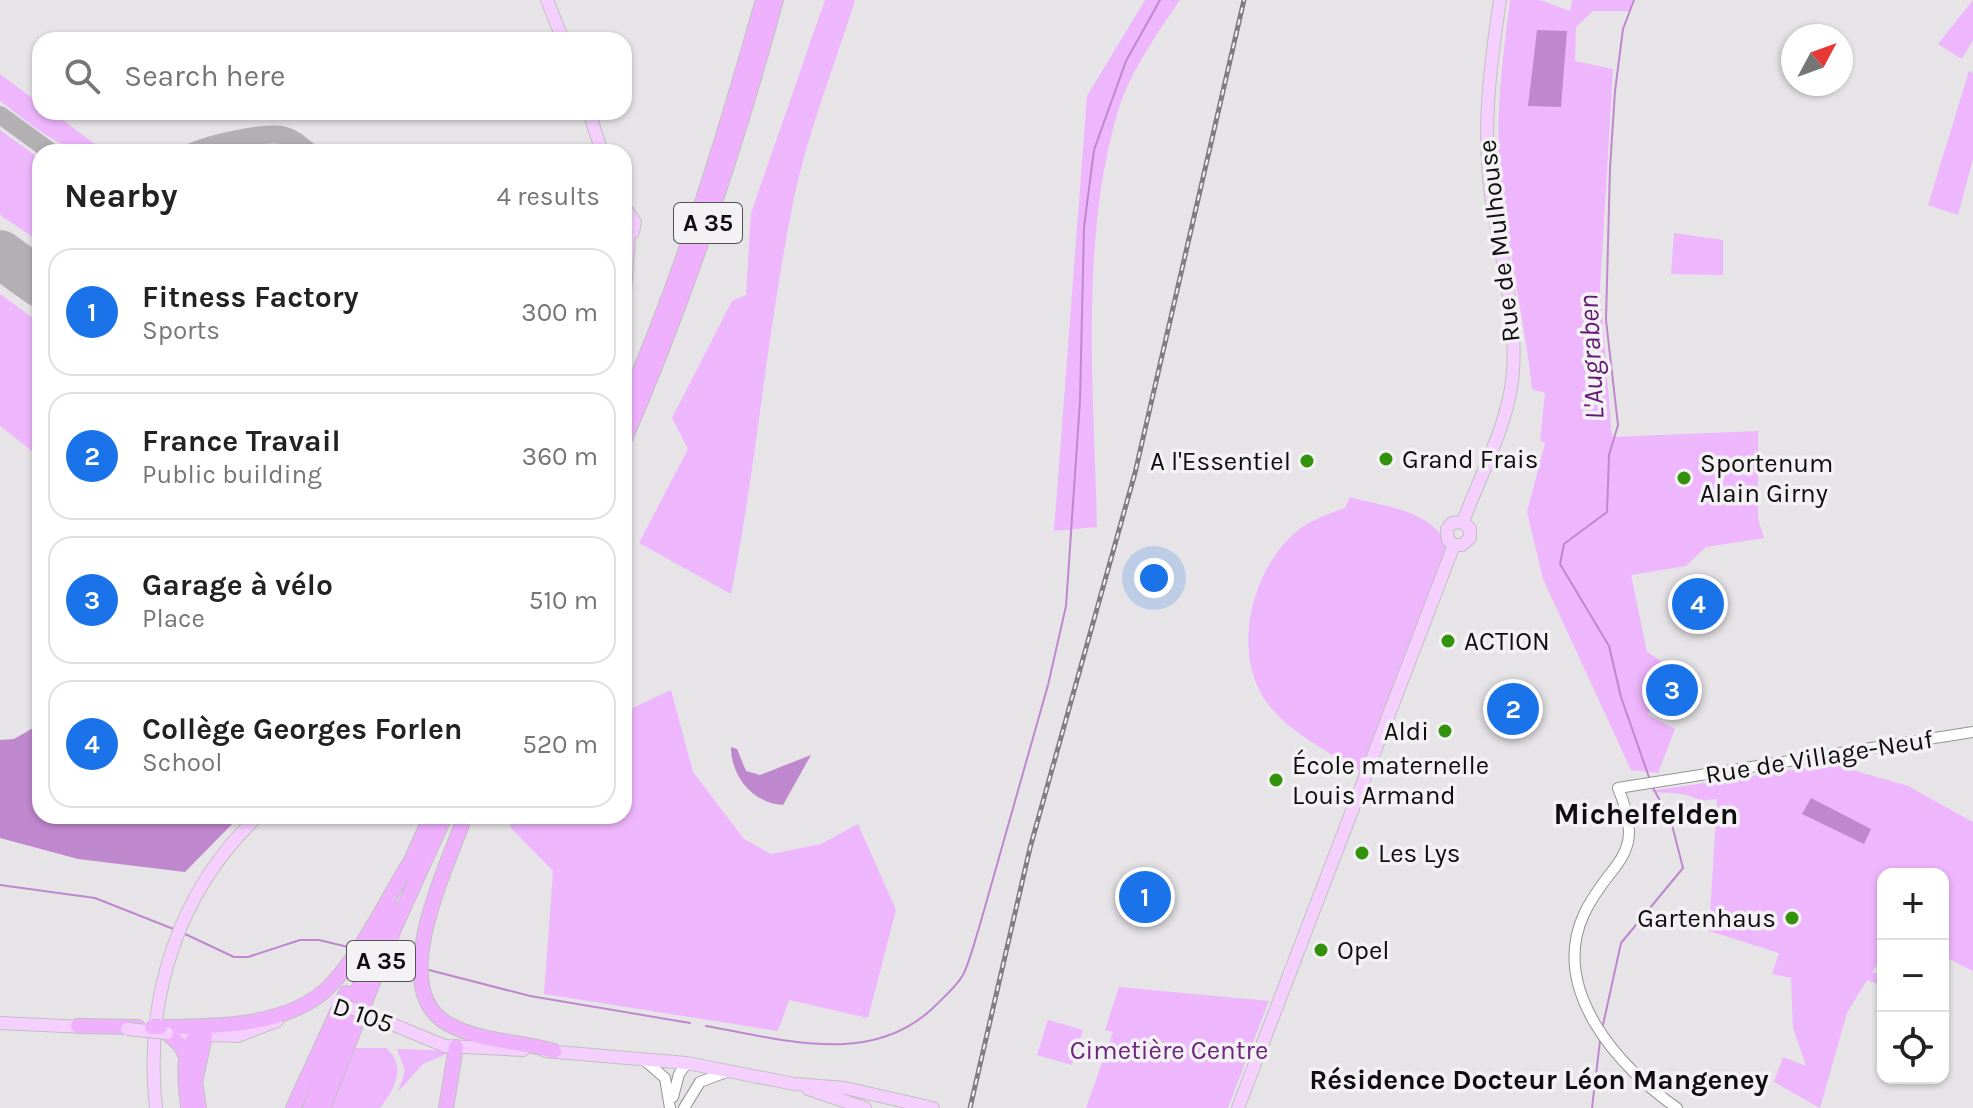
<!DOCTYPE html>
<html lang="en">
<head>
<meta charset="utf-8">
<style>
	body { margin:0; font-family:Karla,sans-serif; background:#f2f2f2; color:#222 }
	.controls { position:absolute; right:24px; bottom:24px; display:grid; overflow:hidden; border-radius:16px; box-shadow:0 2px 6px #0004 }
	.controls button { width:72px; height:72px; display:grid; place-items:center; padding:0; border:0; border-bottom:2px solid #e0e0e0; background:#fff; color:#222; font:40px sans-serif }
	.compass { position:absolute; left:1781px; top:24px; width:72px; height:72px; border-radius:50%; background:#fff; box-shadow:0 2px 6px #0004; rotate:49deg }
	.you { position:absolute; left:1154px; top:578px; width:28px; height:28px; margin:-20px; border:6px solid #fff; border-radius:50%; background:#1a73e8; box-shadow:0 0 0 12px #1a73e833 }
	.badge { display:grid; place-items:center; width:52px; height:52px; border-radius:50%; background:#1a73e8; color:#fff; font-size:26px; font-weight:700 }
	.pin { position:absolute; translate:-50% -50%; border:4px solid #fff; box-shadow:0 2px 8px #0006 }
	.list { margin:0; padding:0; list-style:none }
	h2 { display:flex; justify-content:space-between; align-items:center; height:104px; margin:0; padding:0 32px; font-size:34px }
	h2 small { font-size:26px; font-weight:400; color:#767676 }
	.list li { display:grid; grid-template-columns:52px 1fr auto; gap:24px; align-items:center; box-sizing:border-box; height:128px; margin:0 16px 16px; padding:0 16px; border:2px solid #e0e0e0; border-radius:24px }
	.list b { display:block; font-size:30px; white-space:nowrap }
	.list p { margin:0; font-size:26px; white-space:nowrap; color:#767676 }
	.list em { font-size:26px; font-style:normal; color:#767676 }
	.icon { flex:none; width:44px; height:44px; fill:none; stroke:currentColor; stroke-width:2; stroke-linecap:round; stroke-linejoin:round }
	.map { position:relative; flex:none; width:1973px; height:1108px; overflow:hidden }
	.search { position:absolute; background:#fff; box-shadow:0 2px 6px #0004; left:32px; top:32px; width:600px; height:88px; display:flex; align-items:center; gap:20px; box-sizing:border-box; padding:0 28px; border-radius:24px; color:#767676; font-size:30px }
	.panel { position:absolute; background:#fff; box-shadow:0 2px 6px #0004; left:32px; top:144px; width:600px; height:680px; border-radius:24px }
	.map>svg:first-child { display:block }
	.green { fill:#eeb6fd }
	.water { fill:#bf87cd }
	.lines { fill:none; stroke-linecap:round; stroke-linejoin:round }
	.stream { stroke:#bf87cd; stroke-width:2 }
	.taxiway { stroke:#b3b0b3; stroke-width:18 }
	.runway { stroke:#b3b0b3; stroke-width:48 }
	.minor-casing { stroke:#959295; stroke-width:12 }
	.major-casing { stroke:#c1c0c1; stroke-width:14 }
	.highway-casing { stroke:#c1c0c1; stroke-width:16 }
	.minor { stroke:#fff; stroke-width:10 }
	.major { stroke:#f5d0fe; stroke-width:12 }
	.highway { stroke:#efb1fe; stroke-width:14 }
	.rail-casing { stroke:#7f7d7f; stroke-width:5 }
	.rail { stroke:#f4f1f5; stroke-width:2; stroke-dasharray:6; stroke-linecap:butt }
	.major-bridge-casing { stroke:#c1c0c1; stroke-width:14; stroke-linecap:butt }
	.highway-bridge-casing { stroke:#c1c0c1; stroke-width:16; stroke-linecap:butt }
	.major-bridge { stroke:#f5d0fe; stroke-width:12 }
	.highway-bridge { stroke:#efb1fe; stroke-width:14 }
	.poi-dot { fill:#33920b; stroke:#f4f1f5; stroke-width:3 }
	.labels { text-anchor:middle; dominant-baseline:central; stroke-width:7; stroke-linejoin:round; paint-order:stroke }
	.shield { fill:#f4f1f5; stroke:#545254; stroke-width:2 }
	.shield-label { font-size:24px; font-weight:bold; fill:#0f0e0f }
	.street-label { font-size:26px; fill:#0f0e0f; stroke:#f4f1f5 }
	.poi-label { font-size:26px; fill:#0f0e0f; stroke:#f4f1f5; text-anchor:start }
	.park-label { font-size:26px; fill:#6c277c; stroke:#f4f1f5 }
	.water-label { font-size:28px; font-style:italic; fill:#611c71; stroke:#f4f1f5 }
	.neighbourhood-label { font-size:28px; font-weight:bold; fill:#0f0e0f; stroke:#f4f1f5 }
	.quarter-label { font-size:30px; font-weight:bold; fill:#0f0e0f; stroke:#f4f1f5 }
</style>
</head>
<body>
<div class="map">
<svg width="1973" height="1108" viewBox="0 0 1973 1108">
	<rect width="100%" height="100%" fill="#e7e4e7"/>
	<path class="green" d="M825,0h30c-20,65 -47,131 -61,198 -27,131 -37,265 -63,396l-92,-51 49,-94 -16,-31 60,-117 14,-6 5,-82z
		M1145,0h35c-24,35 -53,76 -64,118 -36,127 -22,277 -19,409l-43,4 33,-435z
		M1510,0h30l30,11 2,-11h60l-2,11h-37l-17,16 -1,34 38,8 -13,221 12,147 146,-6v88l6,19 -58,9 -20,19 -55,9 16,77 22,14 -21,49 27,14 -17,44 -27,-3 -88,-191 -16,-67 18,-69 -5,-2 5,-48 -13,-4c-8,-73 -26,-145 -32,-218 -5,-56 3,-115 10,-171z
		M1973,0v40l-11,19 -24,-15z
		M1969,71l4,2v86l-15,56 -30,-10z
		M0,74l40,30v8h12l51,38c-38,8 -74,-28 -103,-49z
		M0,130l40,29v83l-40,-27z
		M1674,233l49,7v35l-52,-1z
		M0,294l40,29v118l-8,10 -32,-25z
		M1350,497c35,10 79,12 98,48l-87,227c-32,-20 -70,-38 -93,-68 -38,-50 -17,-134 28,-172 14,-12 32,-18 49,-24z
		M671,690l22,82 51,67 27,15 50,-10 37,-20 38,86 -28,108 -79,-18 -11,31 -234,-37 9,-123 -43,-44 2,-11h112v-104z
		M1832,764l76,22 65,36v149l-30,-15v-82h-60v82l-11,16 11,4v10l-16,-6 -20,33 -27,95 -46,-26 9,-25 23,9 -13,-38 -2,-50 -19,-4 7,-21 -70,-22 8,-132 -17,2c-16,-11 -31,-6 -50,-10z
		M1119,987l150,14 -41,107h-142l27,-76 -8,-2z
		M1048,1020l35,10 -11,35 -35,-10z
		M352,1048h34c22,19 8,41 -6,60h-50z
		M397,1049l57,2 -31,13 -25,28 7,-21z"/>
	<path class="water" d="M1537,30l30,1 -6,76 -33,-1z
		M40,724v92h200l-55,56 -107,-13 -78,-21v-98l14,-1z
		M731,747l6,2 9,22 14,4 51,-20 -28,50c-31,-2 -52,-29 -52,-58z
		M1811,798l60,31 -7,15 -62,-30z"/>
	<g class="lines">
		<path class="stream" d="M1634,0l-11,29 -8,62 -5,77 -4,152 12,105 -9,30 -2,57 -43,32 -4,20 49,82 12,51 29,83
			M0,885l95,13 81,32
			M185,934l49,23h14l52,-17h19l29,7
			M429,970l101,26 160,27
			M1603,1025l18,-82 62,-75 -12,-47 -19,-35
			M706,1026c76,13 165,42 228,-19 10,-10 22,-20 29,-32 7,-14 11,-32 16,-47l69,-243 18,-79 14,-205 4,-174 10,-77 32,-89 34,-61
			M1592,1108l8,-67"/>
		<path class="taxiway" d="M0,115l51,37
			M192,152c19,-9 70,-20 90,-17 11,2 20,11 28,17
			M33,278l7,3"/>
		<path class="runway" d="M0,254l40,29"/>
		<defs>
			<path id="minor" d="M643,1059l22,19 5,30
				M673,1097l6,-23 8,-11
				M684,1108l16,-26 29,-11
				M1677,1108c-58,-40 -128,-118 -93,-194 26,-55 64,-55 34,-126l355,-56"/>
			<path id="major" d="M547,0l16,40
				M589,112l13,40
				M624,207l11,15 -2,10 -9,7
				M624,306l5,-70
				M1463,522c17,-47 47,-100 50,-151 4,-59 -13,-117 -22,-176 -9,-66 -1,-129 9,-195
				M1454,545h8l8,-7v-9l-7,-7
				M1454,545l-6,-5 -1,-11 5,-6 11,-1
				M372,1016l73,30 78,4
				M0,1023l85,4
				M167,1033l71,3 39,-15
				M545,1051l142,12 107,21 51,4 88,20
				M808,1089l57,19
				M156,1108c-12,-108 21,-216 102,-292
				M1238,1108l216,-563"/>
			<path id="highway" d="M624,408c58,-131 100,-270 139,-408
				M624,441c62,-142 111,-291 152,-441
				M465,816c-17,50 -80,173 -17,208 32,18 72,17 106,27
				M405,874l26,-58
				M78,1026l60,1
				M160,1027c53,0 130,0 170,-41 32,-34 53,-79 77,-119
				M167,1033l13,12 7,13
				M188,1108c-2,-22 -8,-56 9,-73
				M199,1108l-4,-26 10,-46
				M293,1108l53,-115
				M310,1108l81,-200
				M323,1108l71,-179 51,-113
				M446,1108l10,-61"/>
		</defs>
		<use href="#minor" class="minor-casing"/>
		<use href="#major" class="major-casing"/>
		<use href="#highway" class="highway-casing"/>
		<use href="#minor" class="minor"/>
		<use href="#major" class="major"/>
		<use href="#highway" class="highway"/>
		<defs>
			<path id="rail" d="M970,1108l60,-260 105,-375 109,-473"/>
		</defs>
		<use href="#rail" class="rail-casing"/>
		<use href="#rail" class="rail"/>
		<defs>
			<path id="major-bridge" d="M336,1002l36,14
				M127,1029l40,4"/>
			<path id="highway-bridge" d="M152,1027h8"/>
		</defs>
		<use href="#major-bridge" class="major-bridge-casing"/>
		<use href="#highway-bridge" class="highway-bridge-casing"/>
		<use href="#major-bridge" class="major-bridge"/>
		<use href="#highway-bridge" class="highway-bridge"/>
	</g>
	<g class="poi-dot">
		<circle cx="1386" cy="459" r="8"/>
		<circle cx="1307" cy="461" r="8"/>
		<circle cx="1684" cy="478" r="8"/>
		<circle cx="1448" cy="641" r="8"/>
		<circle cx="1445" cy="731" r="8"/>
		<circle cx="1276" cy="780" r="8"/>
		<circle cx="1362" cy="853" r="8"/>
		<circle cx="1792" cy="918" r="8"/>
		<circle cx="1321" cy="950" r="8"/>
	</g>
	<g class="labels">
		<g class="shield">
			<rect x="674" y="203" width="68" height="40" rx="6"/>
			<rect x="347" y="941" width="68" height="40" rx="6"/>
		</g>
		<g class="shield-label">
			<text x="708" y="223">A 35</text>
			<text x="381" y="961">A 35</text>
		</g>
		<g class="street-label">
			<text transform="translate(1499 241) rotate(-97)">Rue de Mulhouse</text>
			<text transform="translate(1819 757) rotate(-9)">Rue de Village-Neuf</text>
			<text transform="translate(363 1015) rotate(19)">D 105</text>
		</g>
		<g class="poi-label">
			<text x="1402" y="459">Grand Frais</text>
			<text x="1291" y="461" text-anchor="end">A l'Essentiel</text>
			<text x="1700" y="463">Sportenum<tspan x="1700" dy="30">Alain Girny</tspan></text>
			<text x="1464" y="641">ACTION</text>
			<text x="1429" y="731" text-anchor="end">Aldi</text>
			<text x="1292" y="765">École maternelle<tspan x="1292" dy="30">Louis Armand</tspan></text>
			<text x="1378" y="853">Les Lys</text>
			<text x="1776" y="918" text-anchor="end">Gartenhaus</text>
			<text x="1337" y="950">Opel</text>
		</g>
		<g class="park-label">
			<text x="1169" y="1050">Cimetière Centre</text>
		</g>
		<g class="water-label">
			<text transform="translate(1591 357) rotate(-93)">L'Augraben</text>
		</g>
		<g class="neighbourhood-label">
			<text x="1539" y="1079">Résidence Docteur Léon Mangeney</text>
		</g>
		<g class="quarter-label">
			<text x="1646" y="814">Michelfelden</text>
		</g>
	</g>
</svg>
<div class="controls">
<button>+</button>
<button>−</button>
<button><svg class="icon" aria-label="locate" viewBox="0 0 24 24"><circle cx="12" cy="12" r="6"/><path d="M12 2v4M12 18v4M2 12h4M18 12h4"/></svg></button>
</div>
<svg class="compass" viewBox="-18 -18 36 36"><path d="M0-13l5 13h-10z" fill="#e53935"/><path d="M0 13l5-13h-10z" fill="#767676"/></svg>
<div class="you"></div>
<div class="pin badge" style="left:1145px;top:897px">1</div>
<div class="pin badge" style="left:1513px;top:709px">2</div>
<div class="pin badge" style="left:1672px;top:690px">3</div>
<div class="pin badge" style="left:1698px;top:604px">4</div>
<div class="search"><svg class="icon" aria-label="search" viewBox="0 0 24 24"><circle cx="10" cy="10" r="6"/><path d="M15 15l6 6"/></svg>Search here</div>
<section class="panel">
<h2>Nearby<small>4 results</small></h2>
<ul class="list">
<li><span class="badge">1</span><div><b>Fitness Factory</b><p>Sports</p></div><em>300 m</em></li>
<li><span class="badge">2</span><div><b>France Travail</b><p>Public building</p></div><em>360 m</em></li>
<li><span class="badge">3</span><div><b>Garage à vélo</b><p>Place</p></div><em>510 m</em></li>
<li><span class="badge">4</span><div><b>Collège Georges Forlen</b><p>School</p></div><em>520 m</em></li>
</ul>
</section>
</div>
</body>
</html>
